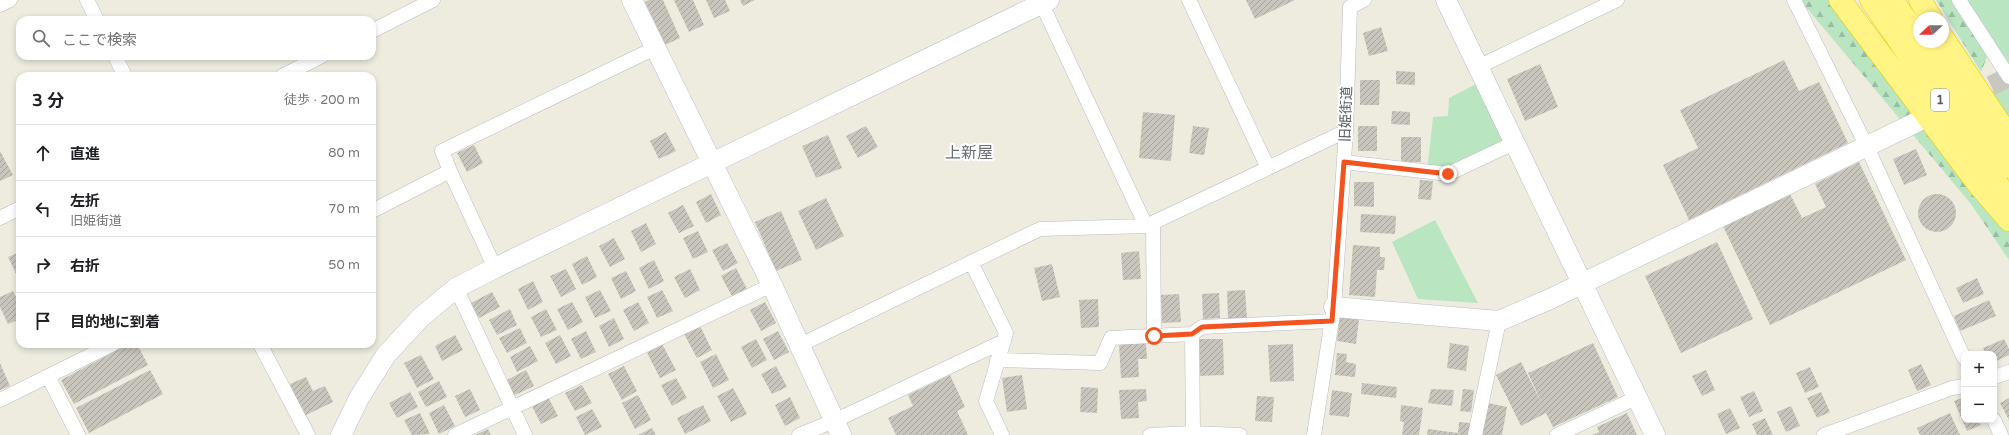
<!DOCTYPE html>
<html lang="ja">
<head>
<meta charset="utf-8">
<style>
	body { margin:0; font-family:"Varela Round","Noto Sans JP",sans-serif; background:#f6f6f6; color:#202124 }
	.controls { position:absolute; right:12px; bottom:12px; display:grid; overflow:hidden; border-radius:8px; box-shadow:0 2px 6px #0003 }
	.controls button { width:36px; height:36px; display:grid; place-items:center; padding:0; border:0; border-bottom:1px solid #e0e0e0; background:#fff; color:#202124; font:20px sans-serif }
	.compass { position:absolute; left:1913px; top:12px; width:36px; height:36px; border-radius:50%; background:#fff; box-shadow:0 2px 6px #0003; rotate:248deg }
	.stop { position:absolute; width:12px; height:12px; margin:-9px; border:3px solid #f3531f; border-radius:50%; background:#fff }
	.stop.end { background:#f3531f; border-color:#fff; box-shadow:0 1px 4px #0008 }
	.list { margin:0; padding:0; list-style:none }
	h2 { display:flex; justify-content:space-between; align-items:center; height:52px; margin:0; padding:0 16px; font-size:17px }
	h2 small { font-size:13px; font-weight:400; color:#757577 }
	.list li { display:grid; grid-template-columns:26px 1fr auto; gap:12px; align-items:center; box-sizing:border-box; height:56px; padding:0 16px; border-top:1px solid #e0e0e0 }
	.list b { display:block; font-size:15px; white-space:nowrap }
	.list p { margin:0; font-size:13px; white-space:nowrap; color:#757577 }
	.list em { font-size:13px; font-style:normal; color:#757577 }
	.icon { flex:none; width:22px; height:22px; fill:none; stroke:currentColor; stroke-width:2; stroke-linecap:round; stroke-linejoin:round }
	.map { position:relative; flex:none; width:2009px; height:435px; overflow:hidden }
	.search { position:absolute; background:#fff; box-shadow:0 2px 6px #0003; left:16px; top:16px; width:360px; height:44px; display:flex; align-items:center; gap:10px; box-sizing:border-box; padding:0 14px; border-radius:12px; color:#757577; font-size:15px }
	.panel { position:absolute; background:#fff; box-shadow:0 2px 6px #0003; left:16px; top:72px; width:360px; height:276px; border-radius:12px }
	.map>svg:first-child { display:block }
	.grass { fill:#b9e6c1 }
	.forest { fill:url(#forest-firs) }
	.building { fill:url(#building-hatch) }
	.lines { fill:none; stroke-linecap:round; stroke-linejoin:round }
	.secondary-tunnel { stroke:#c8c8c0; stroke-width:20; stroke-dasharray:20 10; stroke-linecap:butt }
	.street-casing { stroke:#babcc2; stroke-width:15 }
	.secondary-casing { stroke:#bcbec7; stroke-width:21 }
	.highway-casing { stroke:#ecca00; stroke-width:23 }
	.street { stroke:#fff; stroke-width:14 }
	.secondary { stroke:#fff; stroke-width:20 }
	.highway { stroke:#fff484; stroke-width:22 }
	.route { stroke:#f3531f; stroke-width:5 }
	.labels { text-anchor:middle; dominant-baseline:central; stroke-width:4; stroke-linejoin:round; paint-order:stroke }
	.shield { fill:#fff; stroke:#8a8c91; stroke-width:1 }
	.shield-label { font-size:13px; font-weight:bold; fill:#585b62 }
	.street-label { font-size:14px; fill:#585b62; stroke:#fff }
	.quarter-label { font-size:16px; fill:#696d74; stroke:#fff }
</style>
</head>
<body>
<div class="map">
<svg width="2009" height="435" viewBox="0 0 2009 435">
	<defs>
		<pattern id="forest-firs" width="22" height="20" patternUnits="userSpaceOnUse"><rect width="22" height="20" fill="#b9e6c1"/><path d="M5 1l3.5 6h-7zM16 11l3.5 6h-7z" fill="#99bda0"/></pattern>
		<pattern id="building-hatch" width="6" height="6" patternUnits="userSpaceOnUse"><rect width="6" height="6" fill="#c8c6bc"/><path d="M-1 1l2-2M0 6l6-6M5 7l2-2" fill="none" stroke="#a5a49c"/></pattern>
	</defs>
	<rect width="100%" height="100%" fill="#edecdf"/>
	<path class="grass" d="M1965,0h44v71z
		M1476,84l32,62 -60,28 -21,-3 6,-54 15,-1 1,-18z
		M2009,85v35l-18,-29z
		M1435,220l43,83 -60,-4 -26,-57z"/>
	<path class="forest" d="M1800,0h28l95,111 86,115v34l-38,-56z
		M1936,0h19l34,52 -8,20z"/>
	<path class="building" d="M649,0h14l17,38 -15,7 -20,-43z
		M674,0h19l11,25 -15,7z
		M706,0h19l5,11 -16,7z
		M740,0h15l-12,6z
		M1246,0h49l-40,19z
		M1381,27l7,24 -19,5 -6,-23z
		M1784,60l15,31 20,-9 29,61 -159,77 -26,-55 35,-17 -18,-38z
		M1540,64l18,43 -33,14 -18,-42z
		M1396,71l19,1v13l-19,-1z
		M1360,80h20l-1,25h-19z
		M1392,111l18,1v13l-19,-1z
		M1143,112l32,3 -4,46 -32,-3z
		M866,126l12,21 -20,11 -12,-22z
		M1193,126l16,2 -5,27 -15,-2z
		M1358,126h19v25h-19z
		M666,132l10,19 -17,8 -9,-18z
		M828,135l14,33 -26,10 -14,-32z
		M1401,137h20v25h-20z
		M474,145l9,18 -16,9 -10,-19z
		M1916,149l11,26 -23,10 -11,-26z
		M0,151l13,24 -13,6z
		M1859,162l47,98 -136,65 -47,-99 67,-32 12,24 24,-11 -11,-23z
		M1420,180l13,1 -2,19 -13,-1z
		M1354,182h20v25l-20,-1z
		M711,194l10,21 -15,8 -10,-21z
		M1918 213a19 19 0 1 1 38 0a19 19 0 1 1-38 0Z
		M826,198l18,38 -28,14 -18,-39z
		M683,205l11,21 -15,7 -11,-20z
		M781,211l21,49 -26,11 -21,-49z
		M1361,214l35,2 -1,18 -35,-2z
		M646,223l10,21 -15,8 -10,-21z
		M698,231l10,21 -15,7 -10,-21z
		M614,238l11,21 -15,8 -11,-21z
		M1717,242l36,77 -72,34 -36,-77z
		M727,243l11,20 -15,8 -11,-21z
		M1353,245l27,2v10h5l-1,13h-7l-2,27 -26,-2z
		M1139,251l2,28 -18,1 -2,-27z
		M20,252v30l-12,-25z
		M587,256l10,21 -15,8 -10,-21z
		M654,260l10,21 -15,8 -10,-21z
		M1052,264l8,33 -18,4 -8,-33z
		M736,268l11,21 -15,7 -11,-20z
		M566,269l10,20 -15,8 -11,-21z
		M690,269l10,21 -15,8 -11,-21z
		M626,271l10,20 -15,8 -10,-21z
		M1977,278l7,16 -21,9 -7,-15z
		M533,281l10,21 -15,8 -10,-21z
		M600,290l11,21 -16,7 -10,-21z
		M662,290l11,21 -16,7 -10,-21z
		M1245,290l2,28 -19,1 -1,-28z
		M13,291l7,14v14l-12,5 -8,-17v-10z
		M492,292l8,15 -21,11 -8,-15z
		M1219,293l1,25 -17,1 -1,-25z
		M1179,294l2,28 -19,1 -1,-28z
		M1098,299l1,28 -18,1 -2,-28z
		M1989,300l7,16 -36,15 -6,-15z
		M572,302l11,20 -15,8 -11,-21z
		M638,302l11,21 -15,8 -11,-21z
		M765,302l11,21 -15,8 -11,-21z
		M510,309l7,16 -20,10 -8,-15z
		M546,309l11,21 -16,7 -10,-20z
		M1340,317l19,2 -3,25 -19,-3z
		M614,318l10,21 -15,8 -10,-21z
		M699,324l13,26 -15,8 -14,-26z
		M520,328l7,15 -20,10 -8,-15z
		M586,331l10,21 -15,7 -10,-20z
		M778,331l11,21 -15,8 -11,-21z
		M455,335l8,15 -21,11 -7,-15z
		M560,335l11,21 -15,8 -11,-21z
		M756,339l11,21 -15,8 -11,-21z
		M1198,339h25l1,36 -25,1z
		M2004,339l5,10v6l-15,7v-8h-8l-3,-6z
		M1146,343l1,16h-9l1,18 -18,1 -2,-34z
		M1450,343l19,3 -3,25 -19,-3z
		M1593,343l25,54 -65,30 -7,-14 -25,13 -25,-51 25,-13 21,42 -14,-31z
		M129,344h8l11,21 -74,39 -13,-24z
		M662,344l14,26 -16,8 -13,-25z
		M1293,344l1,37 -24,1 -2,-37z
		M530,346l8,15 -21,11 -7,-15z
		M1337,353l10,1 -1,8 10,2 -1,13 -20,-2z
		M716,354l13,26 -16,8 -13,-26z
		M421,355l13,24 -17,9 -13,-25z
		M0,363l10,23 -10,4z
		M1921,364l10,21 -14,6 -9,-21z
		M624,366l13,25 -15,9 -14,-26z
		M776,366l11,21 -15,7 -11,-20z
		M1810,367l9,20 -14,6 -9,-20z
		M150,370l13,24 -74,39 -13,-25z
		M526,370l8,16 -21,10 -8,-15z
		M1706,370l9,20 -13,6 -10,-20z
		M950,375l15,32 -8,4 11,24h-72l-8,-17 25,-12 -5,-11z
		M1022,375l5,34 -20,3 -5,-34z
		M306,377l7,14 12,-5 8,16 -29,14 -14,-32z
		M676,378l11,20 -15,8 -11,-21z
		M439,381l8,16 -21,10 -8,-15z
		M1362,383l35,4 -1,11 -35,-4z
		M582,385l10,18 -17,8 -10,-18z
		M1081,387l17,1 -1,25 -17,-1z
		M733,388l14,26 -16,8 -14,-26z
		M470,389l10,21 -15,7 -10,-21z
		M1146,389l1,12 -9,1 1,16 -18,1 -2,-29z
		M1431,389l23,1 -2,16 -24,-3z
		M1463,389l11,1 -3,22 -11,-1z
		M1332,390l20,3 -3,24 -20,-2z
		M1754,391l9,20 -14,6 -9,-20z
		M410,392l8,15 -21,11 -8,-15z
		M1821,392l9,20 -13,6 -10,-20z
		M638,395l13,25 -16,9 -13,-26z
		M1257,396l17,1 -2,25 -17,-1z
		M548,397l10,19 -17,8 -9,-18z
		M790,397l10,21 -15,8 -10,-21z
		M1964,397v23h14l3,5 -14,6 -13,-30z
		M2009,398v22l-9,-17z
		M1488,403l19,4 -5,28h-20z
		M444,405l11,21 -16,8 -10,-21z
		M703,405l8,16 -26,13 -8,-16z
		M1401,405l22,3 -4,27h-17l2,-13 -4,-1z
		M1791,406l9,20 -14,6 -9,-20z
		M1730,408l10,20 -14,6 -9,-20z
		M592,409l10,18 -17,8 -9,-18z
		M420,413l10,21 -18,1 -8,-15z
		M1627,413l10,22h-45l7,-3 -2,-5z
		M1950,413l10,22h-40l-3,-7z
		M1765,418l8,17h-16l-5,-11z
		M1459,422l11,1 -1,12h-42l1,-6 30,4z
		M652,428l4,7h-18z
		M488,429l3,6h-16z"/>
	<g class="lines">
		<path class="secondary-tunnel" d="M1964,99l45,-22"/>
		<defs>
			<path id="street" d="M87,0l10,20
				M1040,0l106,226
				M1189,0l79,168
				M1794,0l73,147 97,211
				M1959,0l50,77
				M0,5l10,-5
				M372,31l61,-31
				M115,56l10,20
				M1478,67l139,-67
				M282,76l40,-20
				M1344,162l104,12 66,-31
				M450,171l-8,-20 213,-103
				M372,211l78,-40 45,97
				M0,218l20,-10
				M1153,223l1,113
				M971,262l35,71 -20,68 16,34
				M456,288l69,147
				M260,344l48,91
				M800,345l240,-116 106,-3 200,-95
				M997,360l103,3 11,-25 81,-4
				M48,376l30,59
				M1994,377l15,-5
				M0,400l113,-56
				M1994,420l7,15
				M1193,433l-1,-99 10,-7 130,-6
				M455,435l317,-150
				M799,435l35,-14 170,-80
				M1150,435l43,-2 47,2
				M1314,435l20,-128 12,-176 4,-124 14,-7
				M1475,435l24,-114
				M1557,435l81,-38
				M1824,435l128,-47 12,-2"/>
			<path id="secondary" d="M632,0l140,285 69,150
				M1446,0l209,435
				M1334,307l165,14 51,-22 367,-177
				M341,435l18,-37 27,-43 34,-37 36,-30 39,-20 554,-268"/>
			<path id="highway" d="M1840,0l138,184 31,36
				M1871,0l138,201
				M1892,0l27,38
				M1920,0l11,18
				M1943,38l66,99
				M1922,42l87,125"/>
		</defs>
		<use href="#street" class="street-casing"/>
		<use href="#secondary" class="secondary-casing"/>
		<use href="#highway" class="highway-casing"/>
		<use href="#street" class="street"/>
		<use href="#secondary" class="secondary"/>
		<use href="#highway" class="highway"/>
	</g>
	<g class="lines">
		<path class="route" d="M1154,336l38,-2 10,-7 130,-6 12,-159 104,12"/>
	</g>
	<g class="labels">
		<rect class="shield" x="1931" y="89" width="18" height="22" rx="3"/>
		<g class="shield-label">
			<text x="1940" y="100">1</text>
		</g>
		<g class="street-label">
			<text transform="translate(1346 114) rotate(-88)">旧姫街道</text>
		</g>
		<g class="quarter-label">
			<text x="969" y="153">上新屋</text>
		</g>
	</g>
</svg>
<div class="controls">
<button>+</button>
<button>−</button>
</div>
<svg class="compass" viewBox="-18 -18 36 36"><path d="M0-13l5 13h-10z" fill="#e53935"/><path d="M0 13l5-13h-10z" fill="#757577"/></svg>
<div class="stop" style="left:1154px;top:336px"></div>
<div class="stop end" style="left:1448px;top:174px"></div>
<div class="search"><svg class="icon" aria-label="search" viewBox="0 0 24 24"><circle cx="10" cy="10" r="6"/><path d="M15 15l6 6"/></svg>ここで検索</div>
<section class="panel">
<h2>3 分<small>徒歩 · 200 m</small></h2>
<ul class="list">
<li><svg class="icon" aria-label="ahead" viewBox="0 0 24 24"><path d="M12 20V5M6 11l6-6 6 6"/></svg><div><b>直進</b></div><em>80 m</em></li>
<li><svg class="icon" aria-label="left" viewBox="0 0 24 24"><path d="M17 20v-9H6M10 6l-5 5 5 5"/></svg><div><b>左折</b><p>旧姫街道</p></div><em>70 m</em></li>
<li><svg class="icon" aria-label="right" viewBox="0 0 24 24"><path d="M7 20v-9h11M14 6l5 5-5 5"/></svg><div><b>右折</b></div><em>50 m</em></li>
<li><svg class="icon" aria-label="arrive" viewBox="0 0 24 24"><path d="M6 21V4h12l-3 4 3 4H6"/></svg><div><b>目的地に到着</b></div></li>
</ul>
</section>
</div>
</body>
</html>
